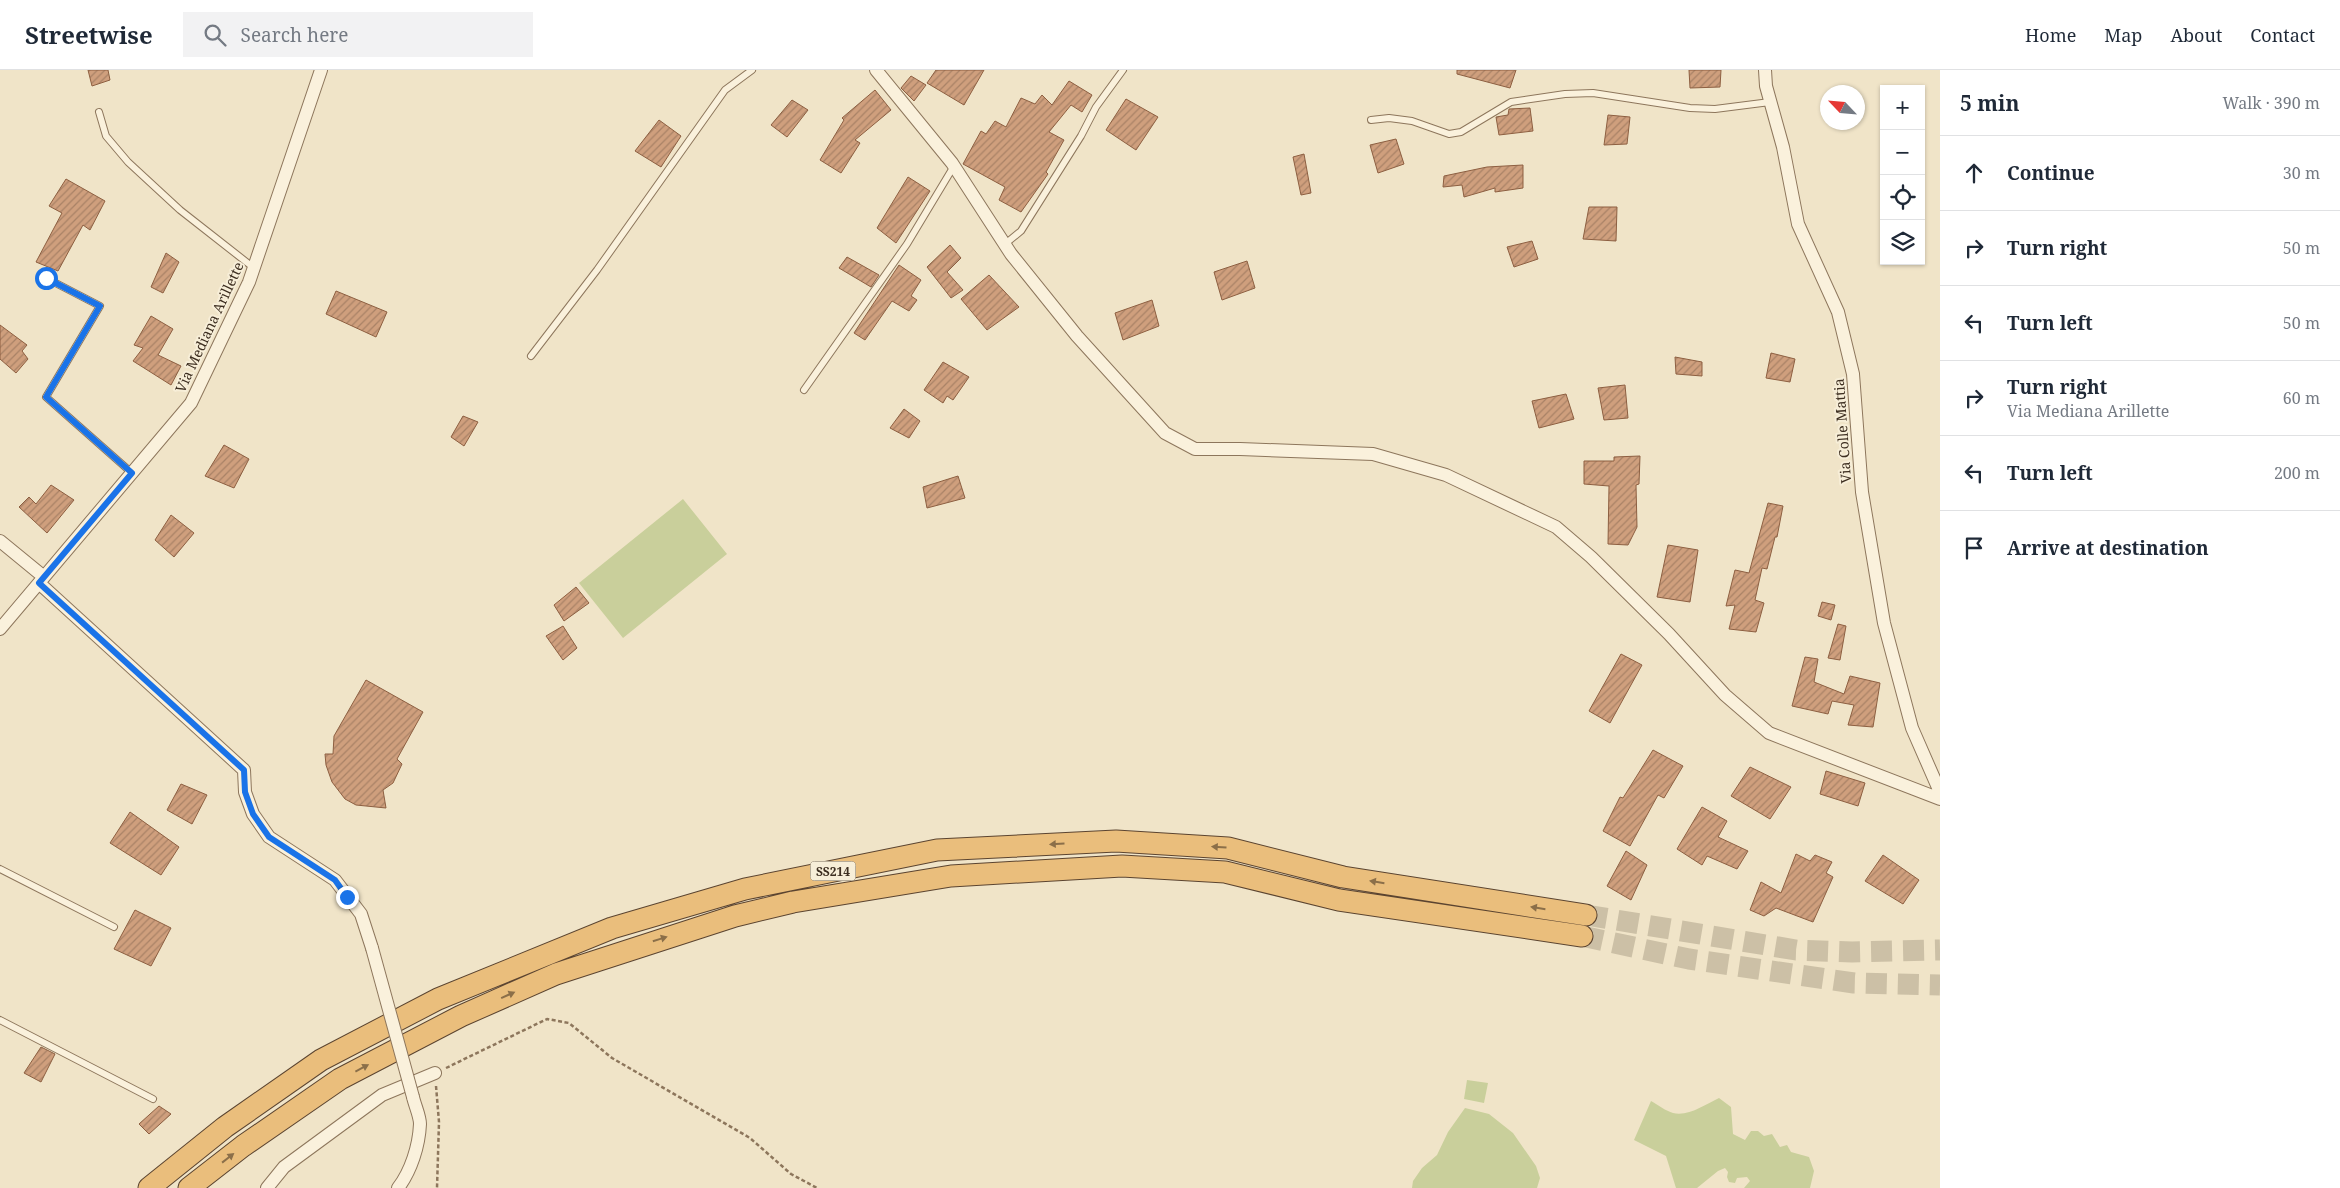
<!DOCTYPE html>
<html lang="en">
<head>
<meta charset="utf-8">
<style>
	body { margin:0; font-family:"Noto Serif",serif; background:#f2f2f3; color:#1f2937 }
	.controls { position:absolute; right:15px; top:15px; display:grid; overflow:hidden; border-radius:0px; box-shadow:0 1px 4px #0004 }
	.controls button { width:45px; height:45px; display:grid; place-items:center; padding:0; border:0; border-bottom:1px solid #e0e1e3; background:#fff; color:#1f2937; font:25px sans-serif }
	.compass { position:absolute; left:1820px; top:15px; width:45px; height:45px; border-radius:50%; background:#fff; box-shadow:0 1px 4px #0004; rotate:296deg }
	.stop { position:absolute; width:15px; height:15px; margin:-11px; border:4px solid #1a73e8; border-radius:50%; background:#fff }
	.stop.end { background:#1a73e8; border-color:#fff; box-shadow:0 1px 5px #0008 }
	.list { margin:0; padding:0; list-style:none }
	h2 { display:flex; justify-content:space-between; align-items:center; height:65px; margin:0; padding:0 20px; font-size:21px }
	h2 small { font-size:16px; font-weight:400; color:#747a83 }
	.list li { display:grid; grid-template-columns:32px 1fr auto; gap:15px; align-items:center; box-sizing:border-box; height:75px; padding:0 20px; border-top:1px solid #e0e1e3 }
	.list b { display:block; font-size:19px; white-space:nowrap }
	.list p { margin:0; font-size:16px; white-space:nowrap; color:#747a83 }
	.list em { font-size:16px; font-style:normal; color:#747a83 }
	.icon { flex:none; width:28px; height:28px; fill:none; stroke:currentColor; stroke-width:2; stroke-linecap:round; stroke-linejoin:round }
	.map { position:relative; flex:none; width:1940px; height:1118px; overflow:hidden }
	header { display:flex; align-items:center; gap:30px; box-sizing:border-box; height:70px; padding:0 25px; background:#fff; border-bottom:1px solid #e0e1e3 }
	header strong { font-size:24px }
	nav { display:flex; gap:28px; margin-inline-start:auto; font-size:18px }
	.search { width:350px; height:45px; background:#f2f2f3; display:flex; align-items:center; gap:12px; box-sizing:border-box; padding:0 18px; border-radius:0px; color:#747a83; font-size:19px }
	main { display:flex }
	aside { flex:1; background:#fff }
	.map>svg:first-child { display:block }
	.pitch { fill:#c9cf9b }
	.building { fill:url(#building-hatch); stroke:#8d5f41 }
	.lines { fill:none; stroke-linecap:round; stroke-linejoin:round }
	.trunk-tunnel { stroke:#ccc0a6; stroke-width:21; stroke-dasharray:21 11; stroke-linecap:butt }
	.service-casing { stroke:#8d765c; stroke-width:8 }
	.minor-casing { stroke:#8d765c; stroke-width:14 }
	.trunk-casing { stroke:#5b4430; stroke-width:23 }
	.path { stroke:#8d765c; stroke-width:2.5; stroke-dasharray:4 2.5; stroke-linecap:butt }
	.service { stroke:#faf1dc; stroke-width:6 }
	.minor { stroke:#faf1dc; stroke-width:12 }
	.trunk { stroke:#eabe7c; stroke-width:21 }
	.minor-bridge-casing { stroke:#8d765c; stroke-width:14; stroke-linecap:butt }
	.minor-bridge { stroke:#faf1dc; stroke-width:12 }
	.oneway { fill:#8b6f49 }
	.route { stroke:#1a73e8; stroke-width:6 }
	.labels { text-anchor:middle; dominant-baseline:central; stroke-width:4; stroke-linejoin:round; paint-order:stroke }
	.shield { fill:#f7eed8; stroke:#756857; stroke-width:1 }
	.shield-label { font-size:12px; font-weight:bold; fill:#3d2e20 }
	.street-label { font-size:14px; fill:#3d2e20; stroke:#f7eed8 }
</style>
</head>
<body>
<header>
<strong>Streetwise</strong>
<div class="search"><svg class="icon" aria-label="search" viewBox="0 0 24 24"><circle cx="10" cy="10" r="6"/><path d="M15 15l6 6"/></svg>Search here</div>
<nav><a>Home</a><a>Map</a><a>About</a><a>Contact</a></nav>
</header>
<main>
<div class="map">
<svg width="1940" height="1118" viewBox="0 0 1940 1118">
	<defs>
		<pattern id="building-hatch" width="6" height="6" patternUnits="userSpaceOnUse" patternTransform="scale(1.25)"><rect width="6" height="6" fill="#cf9f7d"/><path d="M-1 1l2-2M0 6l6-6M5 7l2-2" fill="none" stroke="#a98266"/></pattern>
	</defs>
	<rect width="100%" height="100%" fill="#f0e4c8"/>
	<path class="pitch" d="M683,429l44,55 -104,84 -44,-55z
		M1467,1010l21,3 -4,20 -20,-4z
		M1719,1028l12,9 2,27 12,6 6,-9h7l6,5 8,-2 8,13 7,-2 4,7 18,5 5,14 -4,17h-66l6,-7 -3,-4 -10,1 -2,5 -6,-1 -2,-5 1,-5 -3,-4 -7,3 -21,17h-21l-10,-32 -32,-16 17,-39c7,4 15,10 22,12 15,4 33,-9 46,-15z
		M1465,1038l24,6 24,19 23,33 4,12 -3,10h-125l1,-7 9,-13 15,-13 11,-23z"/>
	<path class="building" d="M88,0h20l2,10 -18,6z
		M936,0h48l-20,35 -37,-22z
		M1457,0h59l-6,18 -53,-14z
		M1689,0h32l-1,17 -30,1z
		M911,6l15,9 -12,16 -13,-13z
		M1069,11l23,14 -10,17 -11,-7 -22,27 15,8 -18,32 2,2 -27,38 -22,-12 6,-13 -42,-23 18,-33 5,3 9,-13 11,6 15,-29 14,6 7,-9 10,10z
		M875,20l16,20 -36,30 5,3 -19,30 -21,-13 24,-40 -2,-2z
		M1126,29l32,18 -22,33 -30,-20z
		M792,30l16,10 -21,27 -16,-12z
		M1530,38l3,23 -34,4 -3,-18 12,-2 1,-6z
		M1608,45l22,2 -3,27 -23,1z
		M659,50l22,16 -20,31 -26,-16z
		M1396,69l8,25 -26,9 -8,-28z
		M1304,84l7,39 -10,2 -8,-38z
		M1523,95v23l-28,4v-4l-31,9 -2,-12 -19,2 1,-11 43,-9z
		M908,107l22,14 -34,52 -19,-15z
		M66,109l39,22 -15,29 -7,-5 -25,46 -22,-9 26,-49 -13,-7z
		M1589,137h28l-1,34 -33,-2z
		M1532,171l6,18 -24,8 -7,-20z
		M950,175l11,13 -14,14 16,18 -12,8 -24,-31z
		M166,183l13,9 -16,31 -12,-6z
		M847,187l32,18 -8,12 -32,-19z
		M1247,191l8,27 -33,12 -8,-28z
		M899,195l22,15 -10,16 6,4 -8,11 -17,-10 -27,39 -11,-7z
		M989,205l30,32 -32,23 -26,-31z
		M336,221l51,21 -11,25 -50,-23z
		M1152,230l7,26 -36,14 -8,-27z
		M151,246l22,13 -15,26 23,11 -10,19 -38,-24 10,-13 -9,-3z
		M0,255l27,20 -5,6 6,8 -12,14 -16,-14z
		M1771,283l24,6 -5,23 -24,-4z
		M1675,287l27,5v14l-26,-2z
		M943,292l26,15 -16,23 -6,-4 -4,7 -19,-13z
		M1625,315l3,33 -24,2 -6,-32z
		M1566,324l8,25 -35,9 -7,-27z
		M904,339l16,12 -11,17 -19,-10z
		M463,346l15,6 -14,24 -13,-9z
		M224,375l25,14 -15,29 -29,-12z
		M1640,386l-1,28 -3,1 1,42 -9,18 -20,-1 1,-58 -25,-2v-23h30v-4z
		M958,406l7,22 -38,10 -4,-21z
		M51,415l23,15 -27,33 -28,-26 10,-10 7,7z
		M1768,433l15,3 -6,31h-2l-8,32 -5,-1 -7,32 9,3 -8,29 -27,-3 6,-24 -9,1 9,-36 14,3z
		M171,445l23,18 -20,24 -19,-17z
		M1668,475l30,5 -8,52 -33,-5z
		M576,517l13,16 -25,18 -10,-16z
		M1822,532l13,3 -4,15 -13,-4z
		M1838,554l8,2 -6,34 -12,-2z
		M563,556l14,22 -14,12 -17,-24z
		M1621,584l21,11 -32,58 -21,-12z
		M1805,587l13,2 -4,23 30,12 6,-18 30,7 -7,44 -25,-2 6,-20 -22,-4 -4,13 -36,-8z
		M366,610l57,32 -26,47 5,5 -9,19 -10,7 3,18 -30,-3 -11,-6 -13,-17 -6,-17 -1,-11h8l1,-18z
		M1653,680l30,16 -19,32 -6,-3 -28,51 -27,-15 17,-34 3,1z
		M1750,697l41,20 -21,32 -39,-23z
		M1826,701l39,12 -7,23 -38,-12z
		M181,714l26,11 -15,29 -25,-14z
		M1702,737l25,14 -9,16 30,14 -11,18 -30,-13 -5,9 -25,-16z
		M130,742l49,35 -18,28 -51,-32z
		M1626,781l21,14 -16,35 -24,-14z
		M1796,784l14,7 5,-6 17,7 -6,11 7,4 -20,45 -37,-14 -12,8 -14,-6 11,-28 20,11z
		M1883,785l36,25 -16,24 -38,-23z
		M135,840l36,18 -20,38 -37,-17z
		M41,977l14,7 -14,28 -17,-9z
		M159,1036l12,8 -22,20 -10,-10z"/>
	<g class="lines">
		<path class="trunk-tunnel" d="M1586,845l210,35 56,2 88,-2
			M1582,866l107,23 165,24 86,2"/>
		<defs>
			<path id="service" d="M99,42l7,24 22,26 52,48 74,58
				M1371,50l18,-2 23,3 37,13 12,-2 50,-30 54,-8 28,-1 97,15 25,1 55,-7
				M1005,174l16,-13 60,-95 15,-29 27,-37
				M46,208l54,28 -54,91 86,76
				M531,286l66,-86 128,-180 27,-20
				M804,320l103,-146 47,-78
				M0,799l114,58
				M0,950l153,79"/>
			<path id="minor" d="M876,0l76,93 59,91 66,82 88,97 30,16h45l133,5 73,21 110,52 35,30 78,77 56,61 44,38 171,66
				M1765,0l1,16 17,61 15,77 40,88 15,62 9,118 22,131 28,105 28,64
				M0,471l44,36
				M39,513l205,187 1,22 8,22 16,23 66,43 26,34 11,34
				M0,559l191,-226 58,-121 72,-212
				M267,1118l17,-21 98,-72 53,-22
				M398,1118c13,-17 21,-42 22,-64 0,-8 -5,-18 -7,-27"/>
			<path id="trunk" d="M149,1118l76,-61 96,-67 117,-61 174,-71 133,-39 192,-39 179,-9 112,7 115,29 243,38
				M189,1118l54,-42 97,-67 121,-63 95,-42 179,-58 58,-14 158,-26 171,-10 103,6 114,28 243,36"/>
		</defs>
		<use href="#service" class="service-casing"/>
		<use href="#minor" class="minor-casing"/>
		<use href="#trunk" class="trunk-casing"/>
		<path class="path" d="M446,998l101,-49 22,4 43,35 138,80 41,36 26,14
			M436,1016l3,36 -2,66"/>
		<use href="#service" class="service"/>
		<use href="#minor" class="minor"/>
		<use href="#trunk" class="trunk"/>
		<defs>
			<path id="minor-bridge" d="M372,878l41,149"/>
		</defs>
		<use href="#minor-bridge" class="minor-bridge-casing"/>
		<use href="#minor-bridge" class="minor-bridge"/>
	</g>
	<defs><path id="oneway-solid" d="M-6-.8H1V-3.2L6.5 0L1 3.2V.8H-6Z" transform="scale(1.25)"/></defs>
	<g class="oneway">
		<use href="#oneway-solid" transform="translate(1057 774) rotate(177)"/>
		<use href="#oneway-solid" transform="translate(1219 777) rotate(-177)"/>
		<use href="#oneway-solid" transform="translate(1377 812) rotate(-171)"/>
		<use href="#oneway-solid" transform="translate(1538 838) rotate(-171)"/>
		<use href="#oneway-solid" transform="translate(660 869) rotate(-17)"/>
		<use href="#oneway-solid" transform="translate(508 925) rotate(-24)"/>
		<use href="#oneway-solid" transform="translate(362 998) rotate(-28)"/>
		<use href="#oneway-solid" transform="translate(228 1088) rotate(-38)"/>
	</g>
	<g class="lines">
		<path class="route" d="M46,208l54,28 -54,91 86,76 -93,110 205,187 1,22 8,22 16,23 66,43 12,17"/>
	</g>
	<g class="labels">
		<rect class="shield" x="810.5" y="791.5" width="45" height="19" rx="4"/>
		<g class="shield-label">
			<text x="833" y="801">SS214</text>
		</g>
		<g class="street-label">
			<text transform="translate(209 257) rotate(-65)">Via Mediana Arillette</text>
			<text transform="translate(1842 361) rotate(-94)">Via Colle Mattia</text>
		</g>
	</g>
</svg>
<div class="controls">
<button>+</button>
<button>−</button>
<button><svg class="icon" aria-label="locate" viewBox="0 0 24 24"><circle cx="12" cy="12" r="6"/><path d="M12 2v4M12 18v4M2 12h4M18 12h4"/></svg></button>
<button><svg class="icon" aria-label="layers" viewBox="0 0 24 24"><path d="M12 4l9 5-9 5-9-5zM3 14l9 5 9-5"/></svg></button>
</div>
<svg class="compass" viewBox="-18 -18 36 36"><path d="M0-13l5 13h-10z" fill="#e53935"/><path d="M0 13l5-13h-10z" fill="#747a83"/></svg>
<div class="stop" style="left:46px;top:208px"></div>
<div class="stop end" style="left:347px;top:827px"></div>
</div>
<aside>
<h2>5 min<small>Walk · 390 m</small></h2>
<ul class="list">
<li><svg class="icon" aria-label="ahead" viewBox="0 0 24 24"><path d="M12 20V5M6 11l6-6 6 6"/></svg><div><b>Continue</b></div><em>30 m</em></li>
<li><svg class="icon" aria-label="right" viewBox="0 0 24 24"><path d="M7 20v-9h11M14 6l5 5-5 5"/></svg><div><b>Turn right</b></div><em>50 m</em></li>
<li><svg class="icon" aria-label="left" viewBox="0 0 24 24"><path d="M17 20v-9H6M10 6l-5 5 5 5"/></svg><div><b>Turn left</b></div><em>50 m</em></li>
<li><svg class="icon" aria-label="right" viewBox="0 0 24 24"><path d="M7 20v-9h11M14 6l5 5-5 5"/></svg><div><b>Turn right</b><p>Via Mediana Arillette</p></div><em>60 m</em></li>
<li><svg class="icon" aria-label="left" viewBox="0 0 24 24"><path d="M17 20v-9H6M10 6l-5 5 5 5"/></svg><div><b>Turn left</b></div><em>200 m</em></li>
<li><svg class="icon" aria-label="arrive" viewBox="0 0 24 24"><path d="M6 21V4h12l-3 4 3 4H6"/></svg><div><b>Arrive at destination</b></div></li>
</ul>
</aside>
</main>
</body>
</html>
